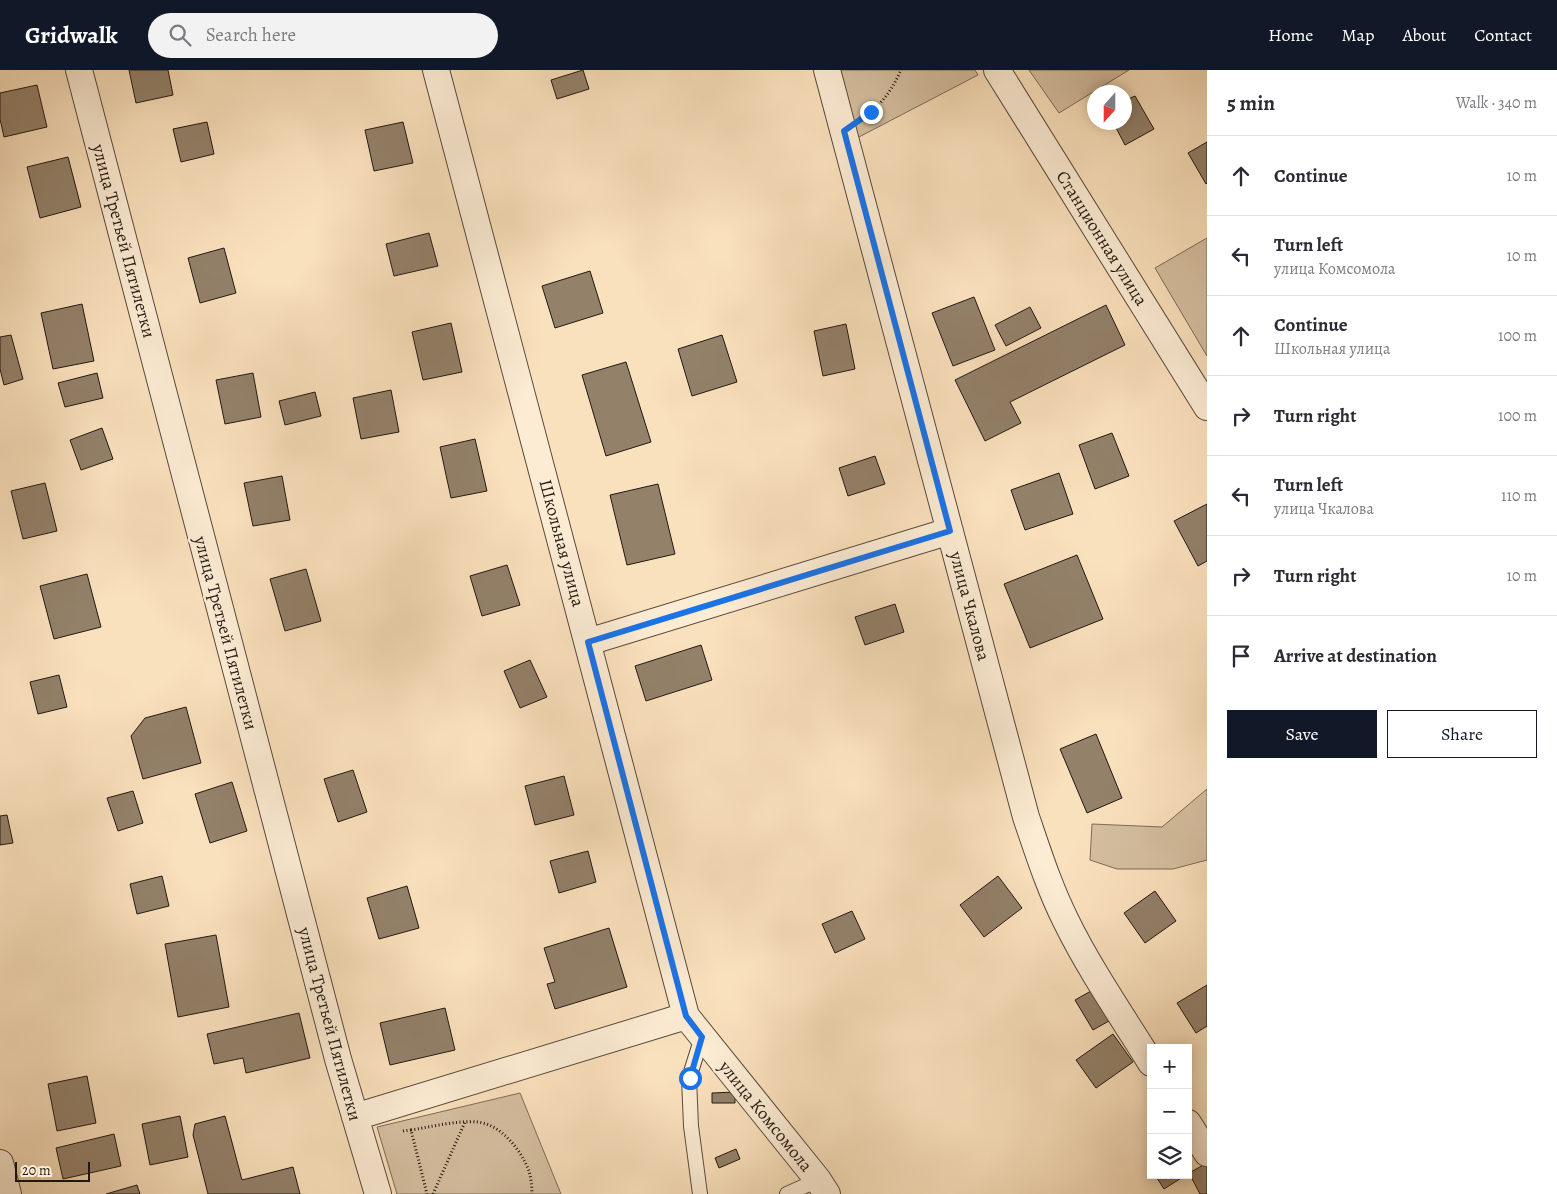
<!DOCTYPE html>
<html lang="en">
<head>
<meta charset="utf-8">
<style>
	body { margin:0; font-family:Alegreya,serif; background:#f2f2f3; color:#2b2b33 }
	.controls { position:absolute; right:15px; bottom:15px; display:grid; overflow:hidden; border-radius:0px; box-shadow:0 2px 12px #0003 }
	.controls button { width:45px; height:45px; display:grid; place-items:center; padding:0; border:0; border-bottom:1px solid #e1e1e2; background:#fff; color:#2b2b33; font:25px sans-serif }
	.compass { position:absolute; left:1087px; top:15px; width:45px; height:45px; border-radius:50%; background:#fff; box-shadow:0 2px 12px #0003; rotate:201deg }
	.scale { position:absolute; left:15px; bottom:12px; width:75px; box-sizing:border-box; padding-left:5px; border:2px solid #231811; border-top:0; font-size:14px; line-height:18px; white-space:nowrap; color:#231811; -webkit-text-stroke:4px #fcecd4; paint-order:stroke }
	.stop { position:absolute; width:15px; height:15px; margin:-11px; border:4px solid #1a73e8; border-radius:50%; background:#fff }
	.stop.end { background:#1a73e8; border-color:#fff; box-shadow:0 1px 5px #0008 }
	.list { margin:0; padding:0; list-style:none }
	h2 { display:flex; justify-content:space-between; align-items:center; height:65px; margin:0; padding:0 20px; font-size:21px }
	h2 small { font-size:16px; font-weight:400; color:#7c7c81 }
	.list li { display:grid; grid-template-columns:32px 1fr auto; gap:15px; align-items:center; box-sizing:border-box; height:80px; padding:0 20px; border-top:1px solid #e1e1e2 }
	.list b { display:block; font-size:19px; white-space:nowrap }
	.list p { margin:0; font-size:16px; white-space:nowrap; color:#7c7c81 }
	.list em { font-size:16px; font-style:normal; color:#7c7c81 }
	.actions { display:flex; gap:10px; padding:15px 20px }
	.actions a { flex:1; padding:11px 0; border:1px solid #111827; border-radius:0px; text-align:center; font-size:18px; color:#111827 }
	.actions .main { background:#111827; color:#fff }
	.icon { flex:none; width:28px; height:28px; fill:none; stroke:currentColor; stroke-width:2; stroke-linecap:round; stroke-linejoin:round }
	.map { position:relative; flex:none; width:1207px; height:1124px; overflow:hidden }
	header { display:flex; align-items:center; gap:30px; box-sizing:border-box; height:70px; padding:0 25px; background:#111827; color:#fff }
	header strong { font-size:24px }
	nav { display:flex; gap:28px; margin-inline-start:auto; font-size:18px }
	.search { width:350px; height:45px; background:#f2f2f3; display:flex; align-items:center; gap:12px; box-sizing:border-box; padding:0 18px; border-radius:28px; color:#7c7c81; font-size:19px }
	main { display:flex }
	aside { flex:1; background:#fff }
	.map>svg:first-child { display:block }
	.green { fill:#d5bfa0; stroke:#7c6c58 }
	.building { fill:#93816a; stroke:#231811 }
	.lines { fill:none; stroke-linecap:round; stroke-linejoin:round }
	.lane-casing { stroke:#594a3c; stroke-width:16 }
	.street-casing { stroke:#594a3c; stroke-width:28 }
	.path { stroke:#231811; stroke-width:3; stroke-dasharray:1 2.5; stroke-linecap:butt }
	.lane { stroke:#fcecd4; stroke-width:14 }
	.street { stroke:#fcecd4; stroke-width:26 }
	.route { stroke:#1a73e8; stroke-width:6 }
	.labels { text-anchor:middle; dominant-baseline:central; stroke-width:5; stroke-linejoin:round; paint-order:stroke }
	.street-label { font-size:18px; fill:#231811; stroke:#fcecd4 }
</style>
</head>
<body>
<header>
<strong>Gridwalk</strong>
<div class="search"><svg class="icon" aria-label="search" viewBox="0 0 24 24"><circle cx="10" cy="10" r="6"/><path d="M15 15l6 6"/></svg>Search here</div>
<nav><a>Home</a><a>Map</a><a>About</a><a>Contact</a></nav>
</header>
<main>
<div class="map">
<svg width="1207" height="1124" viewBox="0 0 1207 1124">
	<rect width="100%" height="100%" fill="#fae1bd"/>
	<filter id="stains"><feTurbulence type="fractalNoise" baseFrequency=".004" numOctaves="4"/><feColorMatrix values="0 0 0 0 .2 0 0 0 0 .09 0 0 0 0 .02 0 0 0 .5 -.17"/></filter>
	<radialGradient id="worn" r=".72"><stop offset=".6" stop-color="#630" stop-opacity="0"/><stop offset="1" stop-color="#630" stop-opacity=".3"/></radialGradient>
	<path class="green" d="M837,0h138l3,5 -121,63z
		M1029,0h100l-70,43z
		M1207,168v118l-52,-88z
		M1207,719v71l-34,9h-56l-27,-9 2,-36 70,3z
		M520,1023l41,101h-164l-20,-67z"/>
	<path class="building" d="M129,0h39l5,25 -37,8z
		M583,0l6,19 -32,10 -6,-19z
		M37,15l10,42 -43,10 -4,-18v-26z
		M1135,26l19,33 -29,16 -12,-23h11v-21z
		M207,52l7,32 -33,8 -8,-33z
		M403,52l10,41 -39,8 -9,-41z
		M1207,72v41l-1,1 -18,-31z
		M68,87l13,50 -41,11 -13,-51z
		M429,163l9,33 -44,10 -8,-32z
		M224,178l12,45 -36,10 -12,-45z
		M590,201l13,42 -48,15 -13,-42z
		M974,227l21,53 -42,16 -21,-53z
		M82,234l12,57 -41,8 -12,-56z
		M1106,235l19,40 -115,57 11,21 -36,18 -30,-61z
		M1030,237l11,21 -35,18 -11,-21z
		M451,253l11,49 -39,8 -11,-48z
		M846,254l9,45 -32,7 -9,-45z
		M11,265l12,44 -19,6 -4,-16v-32z
		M722,265l15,47 -45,14 -14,-47z
		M626,292l25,80 -45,14 -24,-81z
		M97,303l6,25 -38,9 -7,-24z
		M253,303l8,44 -36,7 -9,-44z
		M391,320l8,42 -38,7 -8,-41z
		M315,322l6,24 -36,9 -6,-24z
		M102,358l11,31 -32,11 -11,-30z
		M1112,363l17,43 -34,13 -16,-44z
		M475,369l12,52 -36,7 -11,-51z
		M875,386l10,28 -37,12 -9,-28z
		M1059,403l14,41 -48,16 -14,-40z
		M282,406l8,44 -37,6 -9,-43z
		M45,413l12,48 -34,8 -12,-48z
		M658,414l17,70 -48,11 -17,-70z
		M1207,434v57l-9,5 -24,-45z
		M1077,485l26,64 -73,29 -26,-64z
		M507,495l13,40 -38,11 -12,-40z
		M306,499l15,52 -36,10 -15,-52z
		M87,504l14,53 -47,12 -14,-53z
		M895,534l9,28 -39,13 -10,-28z
		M701,575l11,35 -66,21 -11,-35z
		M530,590l17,37 -27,11 -16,-37z
		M59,605l8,32 -29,7 -8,-32z
		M186,637l15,56 -58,16 -12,-43 14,-18z
		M1096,664l26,64 -35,15 -27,-64z
		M353,700l14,42 -29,10 -14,-43z
		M564,706l10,39 -39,10 -10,-39z
		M232,712l15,49 -37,12 -15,-49z
		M133,721l10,32 -25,8 -11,-33z
		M7,745l6,28 -13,2v-29z
		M588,781l8,31 -37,11 -9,-32z
		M162,806l7,30 -32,8 -7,-30z
		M998,806l24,32 -38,29 -24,-32z
		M407,816l12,42 -40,11 -12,-41z
		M1155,821l21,30 -31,22 -21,-30z
		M852,841l13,28 -30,14 -13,-29z
		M609,858l18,59 -72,22 -8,-25 8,-2 -11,-34z
		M216,865l13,72 -51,10 -13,-73z
		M1207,915v41l-11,7 -19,-30z
		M1098,917l18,30 -23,13 -18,-30z
		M445,938l10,42 -65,15 -10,-42z
		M299,943l11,45 -64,15 -3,-15 -29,6 -7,-30z
		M1113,964l20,28 -37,26 -20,-28z
		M87,1006l9,47 -39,8 -9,-47z
		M735,1022v11h-23v-10z
		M180,1046l8,41 -38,8 -8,-41z
		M225,1046l17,64 51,-13 7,27h-92l-15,-59 2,-11z
		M114,1064l7,32 -58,13 -7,-31z
		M736,1079l4,10 -21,9 -4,-10z
		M1207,1093v31h-7l-11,-21z
		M1155,1105h31l-22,14z
		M137,1115l3,9h-34z"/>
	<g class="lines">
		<defs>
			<path id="lane" d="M700,1124l-9,-68 -2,-48 13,-41
				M787,1124l31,-14"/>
			<path id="street" d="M79,0l259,989 40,135
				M436,0l250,946 132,164 9,14
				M827,0l199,747c12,35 23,70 40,104 24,49 56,95 85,142
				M997,0l210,337
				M588,572l362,-111
				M355,1047l331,-101
				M1188,1053l19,30
				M0,1093l8,31"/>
		</defs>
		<use href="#lane" class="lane-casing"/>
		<use href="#street" class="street-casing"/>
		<path class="path" d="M865,46c17,-11 28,-28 36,-46
			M411,1060c19,-3 48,-10 66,-8 24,2 44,28 52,49 2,7 3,15 3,23
			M403,1061l8,-1 16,64
			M433,1124l32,-72"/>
		<use href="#lane" class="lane"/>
		<use href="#street" class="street"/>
	</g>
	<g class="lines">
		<path class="route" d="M690,1008l12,-41 -16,-21 -98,-374 362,-111 -106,-400 27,-19"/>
	</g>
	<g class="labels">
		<g class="street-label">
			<text transform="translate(1102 168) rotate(58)">Станционная улица</text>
			<text transform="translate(124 171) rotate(75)">улица Третьей Пятилетки</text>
			<text transform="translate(562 473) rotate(75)">Школьная улица</text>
			<text transform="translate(970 536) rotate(75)">улица Чкалова</text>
			<text transform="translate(226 563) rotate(75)">улица Третьей Пятилетки</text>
			<text transform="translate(330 954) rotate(75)">улица Третьей Пятилетки</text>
			<text transform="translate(766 1046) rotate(51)">улица Комсомола</text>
		</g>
	</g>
	<rect width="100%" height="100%" filter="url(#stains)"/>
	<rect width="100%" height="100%" fill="url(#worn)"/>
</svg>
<div class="controls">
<button>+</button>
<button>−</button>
<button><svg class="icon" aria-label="layers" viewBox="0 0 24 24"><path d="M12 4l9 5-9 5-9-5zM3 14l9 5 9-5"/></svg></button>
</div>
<svg class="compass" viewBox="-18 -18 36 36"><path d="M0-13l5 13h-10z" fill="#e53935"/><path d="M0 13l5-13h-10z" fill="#7c7c81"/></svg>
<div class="scale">20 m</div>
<div class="stop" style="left:690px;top:1008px"></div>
<div class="stop end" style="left:871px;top:42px"></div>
</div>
<aside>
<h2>5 min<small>Walk · 340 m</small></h2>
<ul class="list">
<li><svg class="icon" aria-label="ahead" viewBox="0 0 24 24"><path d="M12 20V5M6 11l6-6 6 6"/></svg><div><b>Continue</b></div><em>10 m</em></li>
<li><svg class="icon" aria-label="left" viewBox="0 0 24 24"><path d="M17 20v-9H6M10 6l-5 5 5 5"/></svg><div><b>Turn left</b><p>улица Комсомола</p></div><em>10 m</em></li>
<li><svg class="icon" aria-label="ahead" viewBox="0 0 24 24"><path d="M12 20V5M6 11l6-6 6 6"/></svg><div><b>Continue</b><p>Школьная улица</p></div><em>100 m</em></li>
<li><svg class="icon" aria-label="right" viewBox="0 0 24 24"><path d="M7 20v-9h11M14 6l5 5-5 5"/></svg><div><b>Turn right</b></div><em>100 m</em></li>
<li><svg class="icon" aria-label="left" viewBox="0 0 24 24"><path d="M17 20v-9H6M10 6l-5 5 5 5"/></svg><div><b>Turn left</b><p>улица Чкалова</p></div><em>110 m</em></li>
<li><svg class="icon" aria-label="right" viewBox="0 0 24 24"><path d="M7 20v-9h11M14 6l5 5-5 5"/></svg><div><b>Turn right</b></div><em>10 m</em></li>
<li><svg class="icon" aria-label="arrive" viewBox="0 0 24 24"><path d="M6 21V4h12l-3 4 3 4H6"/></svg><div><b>Arrive at destination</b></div></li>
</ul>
<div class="actions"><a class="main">Save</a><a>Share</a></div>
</aside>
</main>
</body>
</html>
